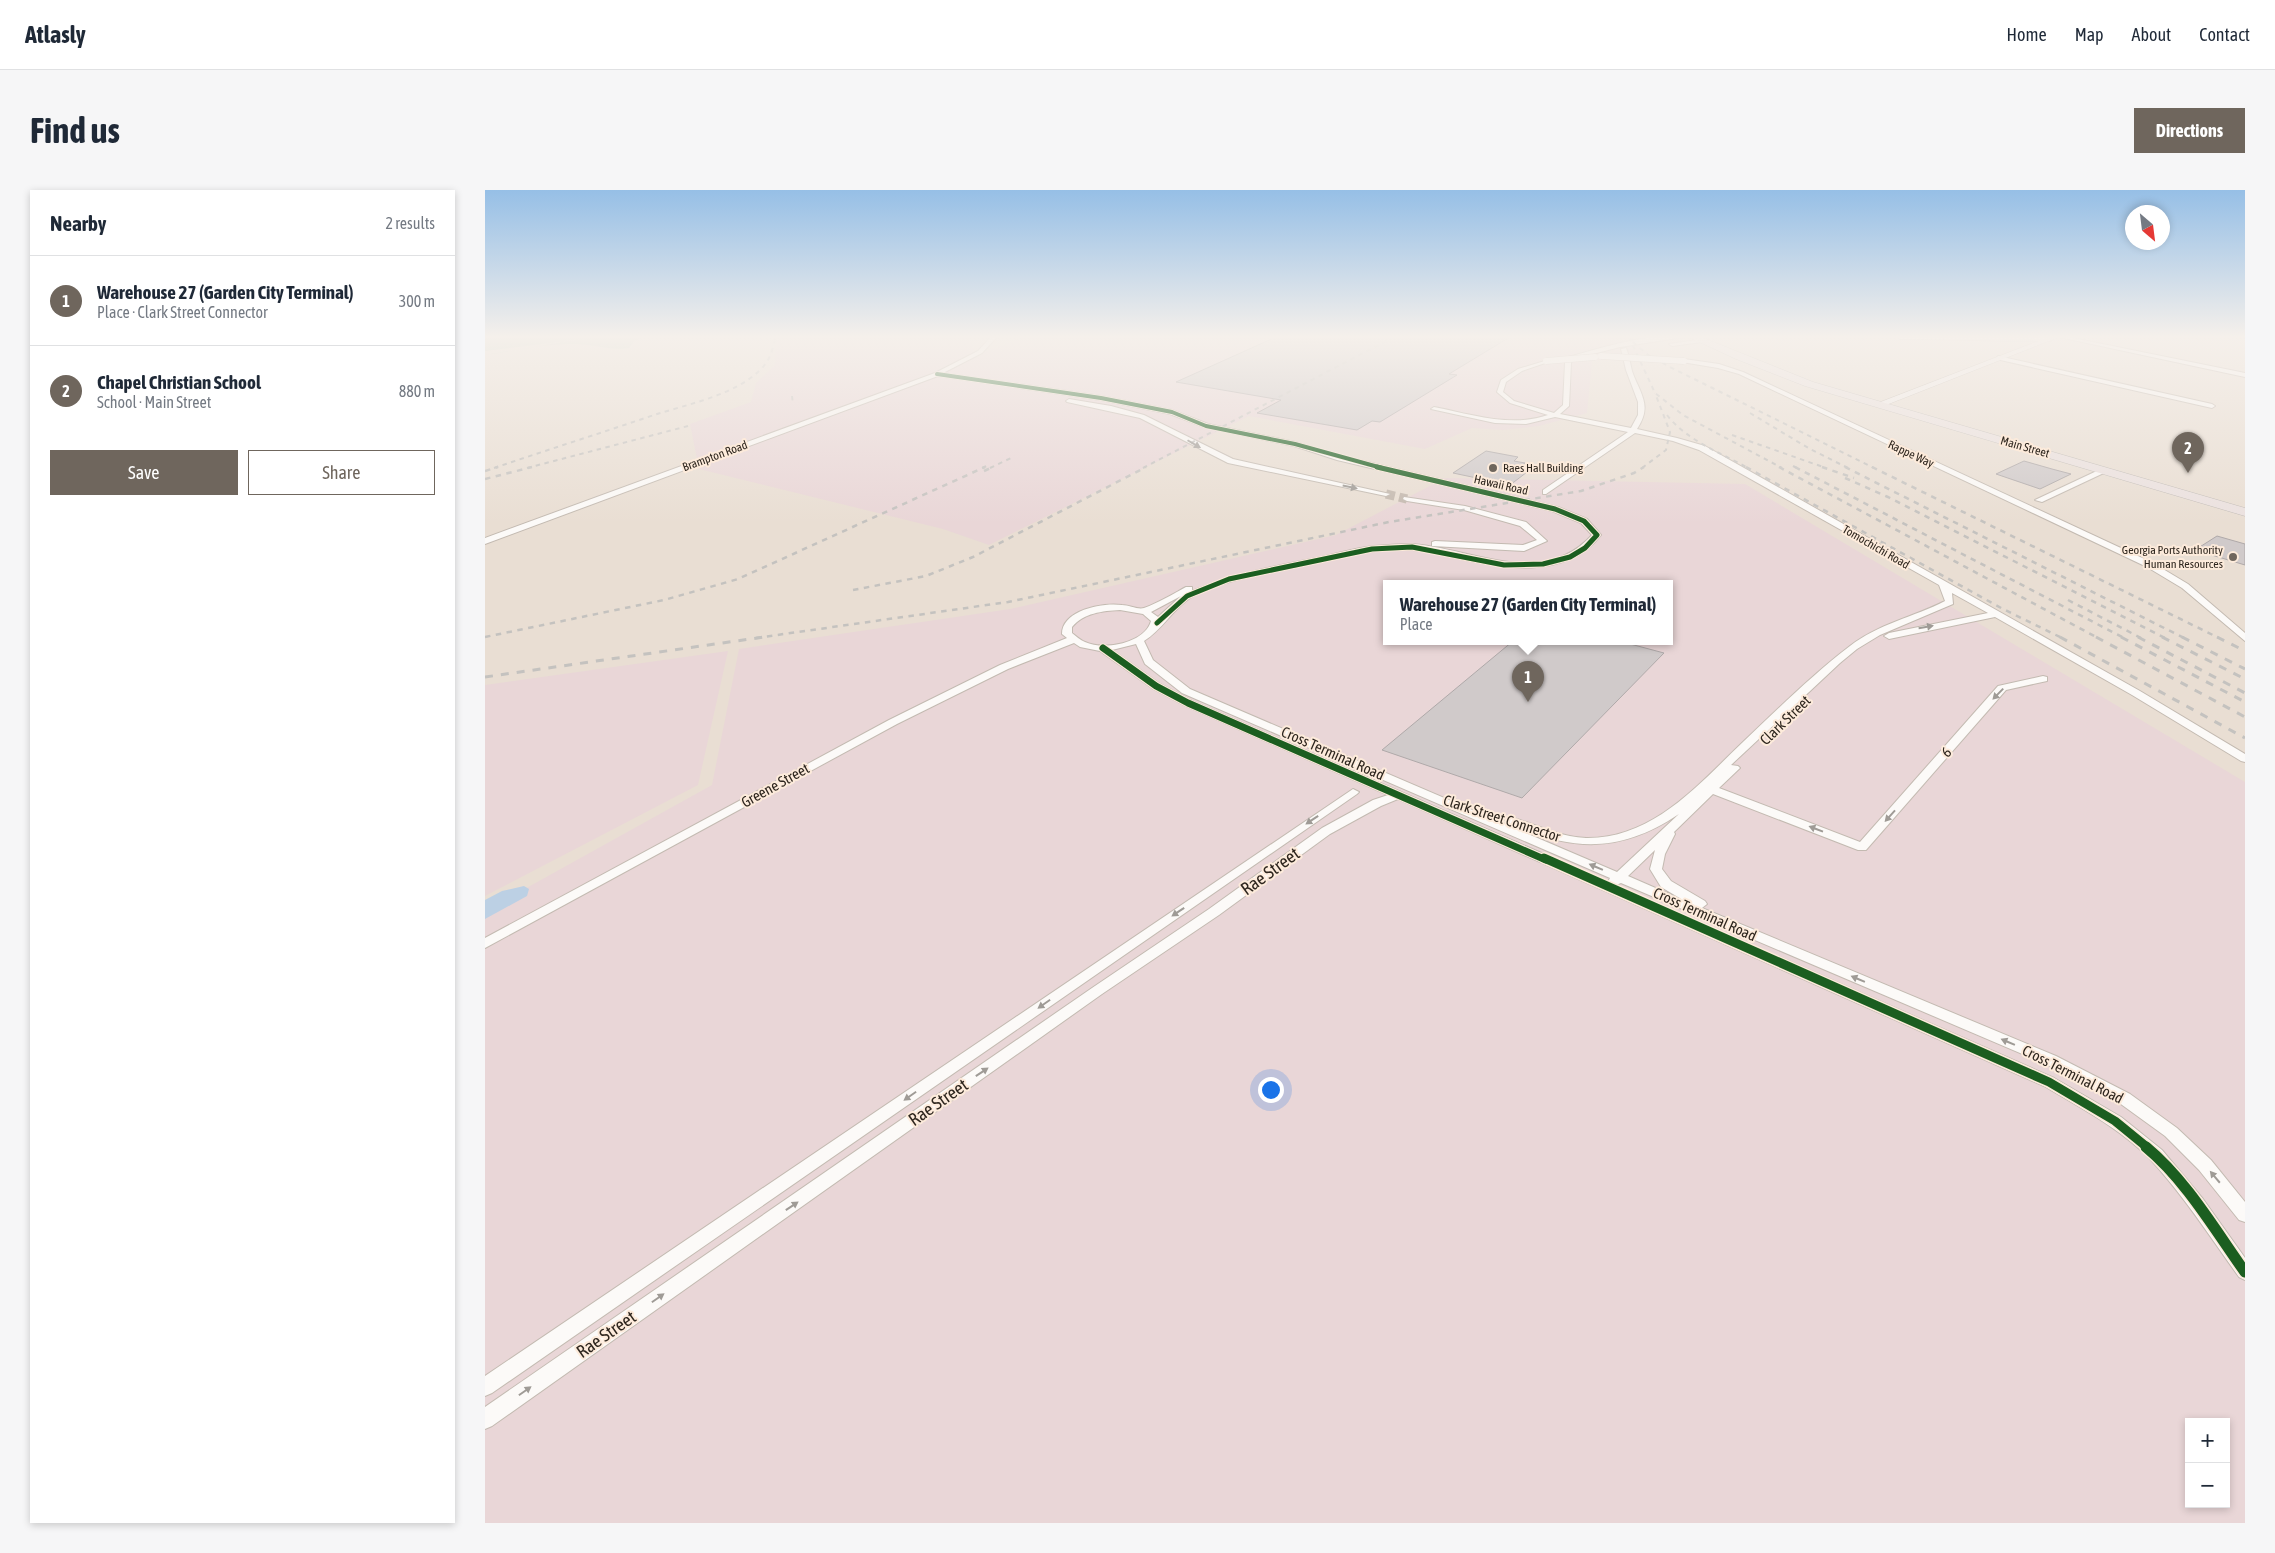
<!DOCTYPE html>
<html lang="en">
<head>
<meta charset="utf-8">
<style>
	body { margin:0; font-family:"Asap Condensed",sans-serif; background:#f6f6f7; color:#1f2937 }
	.controls { position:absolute; right:15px; bottom:15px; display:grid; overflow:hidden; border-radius:0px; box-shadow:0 2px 8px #0003 }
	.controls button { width:45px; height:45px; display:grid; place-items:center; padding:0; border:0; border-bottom:1px solid #e0e1e3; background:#fff; color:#1f2937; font:25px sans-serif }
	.compass { position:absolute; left:1640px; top:15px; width:45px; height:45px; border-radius:50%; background:#fff; box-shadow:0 2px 8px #0003; rotate:152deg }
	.you { position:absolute; left:785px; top:899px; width:18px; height:18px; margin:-12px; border:4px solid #fff; border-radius:50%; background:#1a73e8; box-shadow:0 0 0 8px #1a73e833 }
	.badge { display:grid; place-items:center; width:32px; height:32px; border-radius:50%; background:#6f665d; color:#fff; font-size:16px; font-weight:700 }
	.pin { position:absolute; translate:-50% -41px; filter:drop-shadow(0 1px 2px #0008) }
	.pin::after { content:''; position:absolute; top:26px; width:18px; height:15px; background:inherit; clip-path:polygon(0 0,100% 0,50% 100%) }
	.popup { position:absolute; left:898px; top:390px; width:290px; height:65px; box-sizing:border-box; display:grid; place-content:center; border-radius:0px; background:#fff; filter:drop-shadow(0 1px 4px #0005); font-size:16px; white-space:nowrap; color:#747a83 }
	.popup b { font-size:19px; color:#1f2937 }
	.popup::after { content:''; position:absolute; left:50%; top:100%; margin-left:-10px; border:10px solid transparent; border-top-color:#fff }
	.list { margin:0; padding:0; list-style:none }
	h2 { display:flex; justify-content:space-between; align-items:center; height:65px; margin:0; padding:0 20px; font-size:21px }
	h2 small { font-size:16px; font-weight:400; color:#747a83 }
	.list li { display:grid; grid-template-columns:32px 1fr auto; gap:15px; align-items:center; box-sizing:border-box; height:90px; padding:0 20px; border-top:1px solid #e0e1e3 }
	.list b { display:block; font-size:19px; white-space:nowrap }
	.list p { margin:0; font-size:16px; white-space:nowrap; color:#747a83 }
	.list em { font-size:16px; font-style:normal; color:#747a83 }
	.actions { display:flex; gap:10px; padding:15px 20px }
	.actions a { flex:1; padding:11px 0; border:1px solid #6f665d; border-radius:0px; text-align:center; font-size:18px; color:#6f665d }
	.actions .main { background:#6f665d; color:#fff }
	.map { position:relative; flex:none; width:1760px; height:1333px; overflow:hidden; border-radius:0px }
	header { display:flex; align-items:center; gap:30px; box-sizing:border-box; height:70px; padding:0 25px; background:#fff; border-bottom:1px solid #e0e1e3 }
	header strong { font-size:24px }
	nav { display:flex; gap:28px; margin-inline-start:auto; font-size:18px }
	.intro { display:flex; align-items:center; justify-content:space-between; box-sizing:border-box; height:120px; padding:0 30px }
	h1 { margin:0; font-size:35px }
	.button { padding:12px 22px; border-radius:0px; background:#6f665d; color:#fff; font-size:18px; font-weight:700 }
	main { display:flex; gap:30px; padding:0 30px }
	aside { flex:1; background:#fff; border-radius:0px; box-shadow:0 2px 8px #0003 }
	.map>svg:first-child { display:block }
	.industrial { fill:#e9d6d7; fill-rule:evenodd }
	.green { fill:#c4d3c0 }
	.water { fill:#bcd0e4 }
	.building { fill:#d0caca; stroke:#afa9a9 }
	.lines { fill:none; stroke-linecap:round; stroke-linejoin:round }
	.street-tunnel { stroke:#c4b9af; stroke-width:9; stroke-dasharray:9 4.5; stroke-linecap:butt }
	.street-casing { stroke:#c3bab1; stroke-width:2 }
	.secondary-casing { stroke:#c3bab1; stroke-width:1 }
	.primary-casing { stroke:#c1bbb6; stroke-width:1 }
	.street { fill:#fcfaf8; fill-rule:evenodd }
	.secondary { fill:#f3eeec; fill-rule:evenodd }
	.primary { fill:#ebe1df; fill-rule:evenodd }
	.rail-far2 { stroke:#c4c2bf; stroke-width:2; stroke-dasharray:4.5 4.5; stroke-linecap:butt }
	.rail-far1 { stroke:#c4c2bf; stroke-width:2.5; stroke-dasharray:5.5 5.5; stroke-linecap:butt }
	.rail { stroke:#c4c2bf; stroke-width:3; stroke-dasharray:8 8; stroke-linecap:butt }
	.street-bridge-casing { stroke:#c3bab1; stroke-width:7; stroke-linecap:butt }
	.street-bridge { stroke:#fcfaf8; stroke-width:6 }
	.cycleway-far4-casing { stroke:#fdebdb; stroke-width:5.5 }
	.cycleway-far3-casing { stroke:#fdebdb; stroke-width:7 }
	.cycleway-far2-casing { stroke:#fdebdb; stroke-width:9 }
	.cycleway-far1-casing { stroke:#fdebdb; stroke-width:12 }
	.cycleway-casing { stroke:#fdebdb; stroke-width:14 }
	.cycleway-far4 { stroke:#1b5e20; stroke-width:4 }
	.cycleway-far3 { stroke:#1b5e20; stroke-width:5 }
	.cycleway-far2 { stroke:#1b5e20; stroke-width:7 }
	.cycleway-far1 { stroke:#1b5e20; stroke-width:9 }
	.cycleway { stroke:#1b5e20; stroke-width:11 }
	.oneway { fill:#9f9b96 }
	.poi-dot { fill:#6f665d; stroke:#fdebdb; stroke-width:2 }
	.labels { text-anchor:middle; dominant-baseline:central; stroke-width:4; stroke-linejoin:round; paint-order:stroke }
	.far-street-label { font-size:12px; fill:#2e261e; stroke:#fdebdb }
	.far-poi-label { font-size:12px; fill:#2e261e; stroke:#fdebdb; text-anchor:start }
	.street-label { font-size:15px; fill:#2e261e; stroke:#fdebdb }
	.near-street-label { font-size:18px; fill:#2e261e; stroke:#fdebdb }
</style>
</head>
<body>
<header>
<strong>Atlasly</strong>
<nav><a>Home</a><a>Map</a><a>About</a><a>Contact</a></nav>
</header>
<div class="intro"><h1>Find us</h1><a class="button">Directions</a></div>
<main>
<aside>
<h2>Nearby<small>2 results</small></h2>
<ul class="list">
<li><span class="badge">1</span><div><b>Warehouse 27 (Garden City Terminal)</b><p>Place · Clark Street Connector</p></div><em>300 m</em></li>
<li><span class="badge">2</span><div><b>Chapel Christian School</b><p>School · Main Street</p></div><em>880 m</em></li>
</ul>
<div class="actions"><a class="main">Save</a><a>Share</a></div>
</aside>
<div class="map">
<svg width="1760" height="1333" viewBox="0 0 1760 1333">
	<rect width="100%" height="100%" fill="#e9ded3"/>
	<path class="industrial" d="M291,147h193l6,18 51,-18h599l24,16 -57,8 -5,52 -48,13 -36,4 -31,-2 -47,21 -176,-33 -260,129 -46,-16 -244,-60 -9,-45 61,-22 5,-19 19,-18z
		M960,288l300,6 500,298v741h-1760v-612l227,-126 27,-136 271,-40 326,-74zM902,393h282v58h-282zM1704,1232h37v82h-37z
		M243,461l-30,134 -213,111v-211z"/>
	<path class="green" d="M0,147h160l-11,4 -5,7c-18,3 -36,-4 -54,-4 -30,-1 -61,7 -90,11l96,-16 -96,12z"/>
	<path class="water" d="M39,696l5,3 -2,7 -42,23v-19l17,-9z"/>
	<path class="building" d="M791,147h234l-61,37 8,1 -77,47 -8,-1 -15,9 -100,-17 24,-13 -105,-18z
		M1001,261l32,6 -4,4 11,2 -6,4 12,2 -21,16 -57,-12z
		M1539,271l28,8 19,5 -31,15 -44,-15z
		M1732,346l28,8v21l-50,-15z
		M1028,451h106l45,12 -142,145 -140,-48z"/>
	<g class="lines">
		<path class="street-tunnel" d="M901,304l21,5"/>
		<defs>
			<path id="street" d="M506,147h6l-15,16 -39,20 158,23 71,14 36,14 87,18 47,14 216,51 29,12 14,16c-38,49 -107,31 -159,20 -10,-2 -20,-5 -30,-5 -39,-3 -79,9 -116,17 -32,7 -78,14 -106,31 -18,12 -28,32 -46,43l9,19 37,29 427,183 62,-58c-61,41 -108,36 -173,10l-2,-3 6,-4c26,7 49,20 76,21 67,1 113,-54 157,-96 35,-33 69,-67 107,-96 28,-22 64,-29 95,-45l-6,-16 -240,-135 -26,-9 -38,-8 -89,61h-3v-4l85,-58 -73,-15 -29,7 -31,-1 -64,-14 3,-2c37,7 77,21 114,8l-38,-12 -13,-11 4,-12 17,-11 30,-9v2l-26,9 -16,11 -3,10 11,9 40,12 9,-8 2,-42 4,-6c35,-10 79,-24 115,-20l-64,10 -47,12 -2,4 -2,43 -9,8 71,14 7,-13v-13l-12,-32 -5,-21 5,-1c3,7 4,15 6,23 8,23 21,34 5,58l40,9 28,8 435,245 105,63v8l-4,-1 -109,-66 -137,-78 -106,22 -5,-3 5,-3 99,-20 -36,-20 1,11 -73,31 -23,14 -17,14 -109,102 7,1 2,2 -21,20 141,54 138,-156 45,-10 4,1v4l-41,9 -140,160h-8l-145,-56 -39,38 1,2 -10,20 -3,15 9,12 34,20 2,3 -5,4 354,148 74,38 47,34 34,32 34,42v20l-6,-2 -40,-50 -34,-34 -47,-34 -72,-38 -425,-181 -5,2 438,193 67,39 41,33 41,49 42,59v22l-6,-3c-28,-39 -55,-81 -88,-117 -30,-31 -70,-52 -107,-74l-646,-287 -17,7 -51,28 -111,81 -117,79 -610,432 -7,3v-22l607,-419 117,-79 113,-81 51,-28 15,-5 -204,-90 -32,-17 -52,-37 -20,-4 -6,-4 -66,26 -111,55 -412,224v-10l404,-218 111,-55 67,-27 -5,-4c0,-24 41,-32 60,-29 7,0 16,5 22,3 14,-5 29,-14 42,-21h6v4c42,-17 82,-25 125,-33 19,-4 38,-10 57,-12 12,-1 25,-2 38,-2 60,4 130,46 180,-9l-11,-12 -29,-12 -215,-51 -43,-14 -90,-19 -34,-13 -69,-14 -163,-24 -453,168v-6l450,-165 43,-22zM696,406l-23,21 -7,-5zM635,420l23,4 8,7c-6,22 -47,30 -66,21 -5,-2 -9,-6 -13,-9v-6c12,-14 30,-16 48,-17zM651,454l9,20 37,29 428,185 -2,4 -416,-181 -32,-17 -48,-34zM1170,660l-5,19 11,18 22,13 -55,-24z
				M1412,147h153l3,2 -3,2 -150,-2z
				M1574,147h9l177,36v4z
				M1219,149l-2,3 -30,4 -3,-2z
				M1513,166l214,48 3,2 -3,2 -216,-49z
				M1199,169l35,5 24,8 410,191 35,21 57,49v8l-63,-53 -35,-21 -408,-193 -21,-6 -36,-6z
				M584,209l42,7 33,9 89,44 157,35 -4,2 -158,-33 -88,-45 -73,-16 -1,-1z
				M1616,279l7,2 -66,31 -7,-2z
				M919,307l61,9 61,16 21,19 -23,10 -92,-5v-4l3,-1 88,4 14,-5 -17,-14 -56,-16 -57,-9 -4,-2z
				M868,599l6,3 -2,2 -865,599 -7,3v-20z"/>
			<path id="secondary" d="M1564,147h10l-178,70 -8,-2z"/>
			<path id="primary" d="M1204,147h12l112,45 432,126v8l-440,-130 -69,-27z"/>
		</defs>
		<use href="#street" class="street-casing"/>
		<use href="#secondary" class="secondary-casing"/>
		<use href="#primary" class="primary-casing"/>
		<use href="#street" class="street"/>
		<use href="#secondary" class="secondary"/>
		<use href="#primary" class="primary"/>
		<path class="rail-far2" d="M1144,147l26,56 28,22 99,53
			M1148,152l15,13 22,12 204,101
			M307,206l1,8
			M1265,223l60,36 38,19
			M1182,225c19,25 54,38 81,53
			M1247,245l94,33
			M1308,276l4,2
			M9,278c53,-18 107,-35 160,-53 34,-11 78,-19 105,-44 11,-10 14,-21 16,-34
			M42,278l161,-42
			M497,278l7,-3
			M505,278l21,-10
			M658,278l251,-131
			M1157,278l24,-18 4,-18 -15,-39"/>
		<path class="rail-far1" d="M1261,277l257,142 59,29
			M1294,277l319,171
			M1310,277l329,171
			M1337,277l32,11
			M1360,277l339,171
			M1387,277l347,171
			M0,281l13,-4
			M499,281l9,-4
			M1360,288l43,19 277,141
			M0,289l47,-12
			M368,400l73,-14 47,-19 173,-90
			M1583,410l73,38
			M0,447l179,-37 74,-21 247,-112
			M271,448l252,-36 381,-80 192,-31 53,-18 10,-6"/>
		<path class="rail" d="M1575,447l185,101
			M1611,447l149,80
			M1636,447l124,65
			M1653,447l107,56
			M1677,447l83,42
			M1697,447l63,32
			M1732,447l28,14
			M0,487l279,-40"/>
		<defs>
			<path id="street-bridge" d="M1116,166l83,5
				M1061,171l49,-4"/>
		</defs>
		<use href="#street-bridge" class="street-bridge-casing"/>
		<use href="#street-bridge" class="street-bridge"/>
		<defs>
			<path id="cycleway-far4" d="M452,184l164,24 71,14 34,14 89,18 87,24"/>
			<path id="cycleway-far3" d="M672,433l30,-27 42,-17 143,-30 40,-2 92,18 39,-1 27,-7 15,-9 12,-13 -13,-14 -29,-12 -178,-42"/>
			<path id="cycleway-far2" d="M618,458l53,38 32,17 358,157"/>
			<path id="cycleway-far1" d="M1059,668l505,224 66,39 33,27"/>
			<path id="cycleway" d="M1661,957c40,33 69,83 99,125"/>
		</defs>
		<use href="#cycleway-far4" class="cycleway-far4-casing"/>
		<use href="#cycleway-far3" class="cycleway-far3-casing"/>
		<use href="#cycleway-far2" class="cycleway-far2-casing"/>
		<use href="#cycleway-far1" class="cycleway-far1-casing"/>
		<use href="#cycleway" class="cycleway-casing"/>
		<use href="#cycleway-far4" class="cycleway-far4"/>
		<use href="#cycleway-far3" class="cycleway-far3"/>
		<use href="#cycleway-far2" class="cycleway-far2"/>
		<use href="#cycleway-far1" class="cycleway-far1"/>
		<use href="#cycleway" class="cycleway"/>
	</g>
	<defs><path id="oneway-solid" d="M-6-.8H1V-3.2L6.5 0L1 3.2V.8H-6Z" transform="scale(1.25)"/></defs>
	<g class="oneway">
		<use href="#oneway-solid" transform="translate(709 254) rotate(30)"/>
		<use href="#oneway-solid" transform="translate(865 297) rotate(12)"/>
		<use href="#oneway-solid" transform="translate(1441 437) rotate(-10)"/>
		<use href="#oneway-solid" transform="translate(1513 504) rotate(134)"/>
		<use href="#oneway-solid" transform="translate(1405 626) rotate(132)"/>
		<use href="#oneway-solid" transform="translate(827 630) rotate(146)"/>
		<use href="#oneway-solid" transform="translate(1331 639) rotate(-159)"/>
		<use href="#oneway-solid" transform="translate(1111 677) rotate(-157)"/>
		<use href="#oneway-solid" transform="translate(693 722) rotate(146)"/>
		<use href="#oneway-solid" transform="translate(1373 789) rotate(-157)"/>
		<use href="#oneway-solid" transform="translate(559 814) rotate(145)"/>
		<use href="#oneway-solid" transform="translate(1523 852) rotate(-157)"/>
		<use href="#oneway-solid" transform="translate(497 882) rotate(-34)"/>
		<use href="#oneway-solid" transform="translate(425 906) rotate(145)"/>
		<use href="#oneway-solid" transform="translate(1730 987) rotate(-130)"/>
		<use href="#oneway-solid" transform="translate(307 1016) rotate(-34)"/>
		<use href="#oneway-solid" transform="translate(173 1108) rotate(-35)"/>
		<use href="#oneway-solid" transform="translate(40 1201) rotate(-35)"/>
	</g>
	<linearGradient id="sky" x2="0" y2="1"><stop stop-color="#96bfe6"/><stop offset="0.44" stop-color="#f5f0eb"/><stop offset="1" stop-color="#f5f0eb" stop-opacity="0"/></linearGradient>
	<rect width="1760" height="333" fill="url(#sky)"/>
	<g class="poi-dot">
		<circle cx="1008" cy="278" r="5"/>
		<circle cx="1748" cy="367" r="5"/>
	</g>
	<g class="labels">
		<g class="far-street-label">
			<text transform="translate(1540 257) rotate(16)">Main Street</text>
			<text transform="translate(1426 264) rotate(25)">Rappe Way</text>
			<text transform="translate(230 266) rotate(-20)">Brampton Road</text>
			<text transform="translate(1016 295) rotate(13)">Hawaii Road</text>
			<text transform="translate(1391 357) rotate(30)">Tomochichi Road</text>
		</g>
		<g class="far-poi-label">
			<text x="1018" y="278">Raes Hall Building</text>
			<text x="1738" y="360" text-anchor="end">Georgia Ports Authority<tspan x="1738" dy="14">Human Resources</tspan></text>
		</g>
		<g class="street-label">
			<text transform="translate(1300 530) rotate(-44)">Clark Street</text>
			<text transform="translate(1461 562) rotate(-48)">6</text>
			<text transform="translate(848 563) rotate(24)">Cross Terminal Road</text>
			<text transform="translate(290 595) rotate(-29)">Greene Street</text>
			<text transform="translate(1017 628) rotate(18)">Clark Street Connector</text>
			<text transform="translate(1220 724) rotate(24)">Cross Terminal Road</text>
			<text transform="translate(1588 884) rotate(27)">Cross Terminal Road</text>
		</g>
		<g class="near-street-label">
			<text transform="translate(785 681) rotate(-36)">Rae Street</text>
			<text transform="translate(453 912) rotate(-35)">Rae Street</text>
			<text transform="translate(121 1144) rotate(-35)">Rae Street</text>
		</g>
	</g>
</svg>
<div class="controls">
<button>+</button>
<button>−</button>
</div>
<svg class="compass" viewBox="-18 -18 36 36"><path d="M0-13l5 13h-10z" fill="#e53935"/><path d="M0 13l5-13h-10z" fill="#747a83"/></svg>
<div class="you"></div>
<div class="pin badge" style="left:1043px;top:512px">1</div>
<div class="popup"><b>Warehouse 27 (Garden City Terminal)</b>Place</div>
<div class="pin badge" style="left:1703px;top:283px">2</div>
</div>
</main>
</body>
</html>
